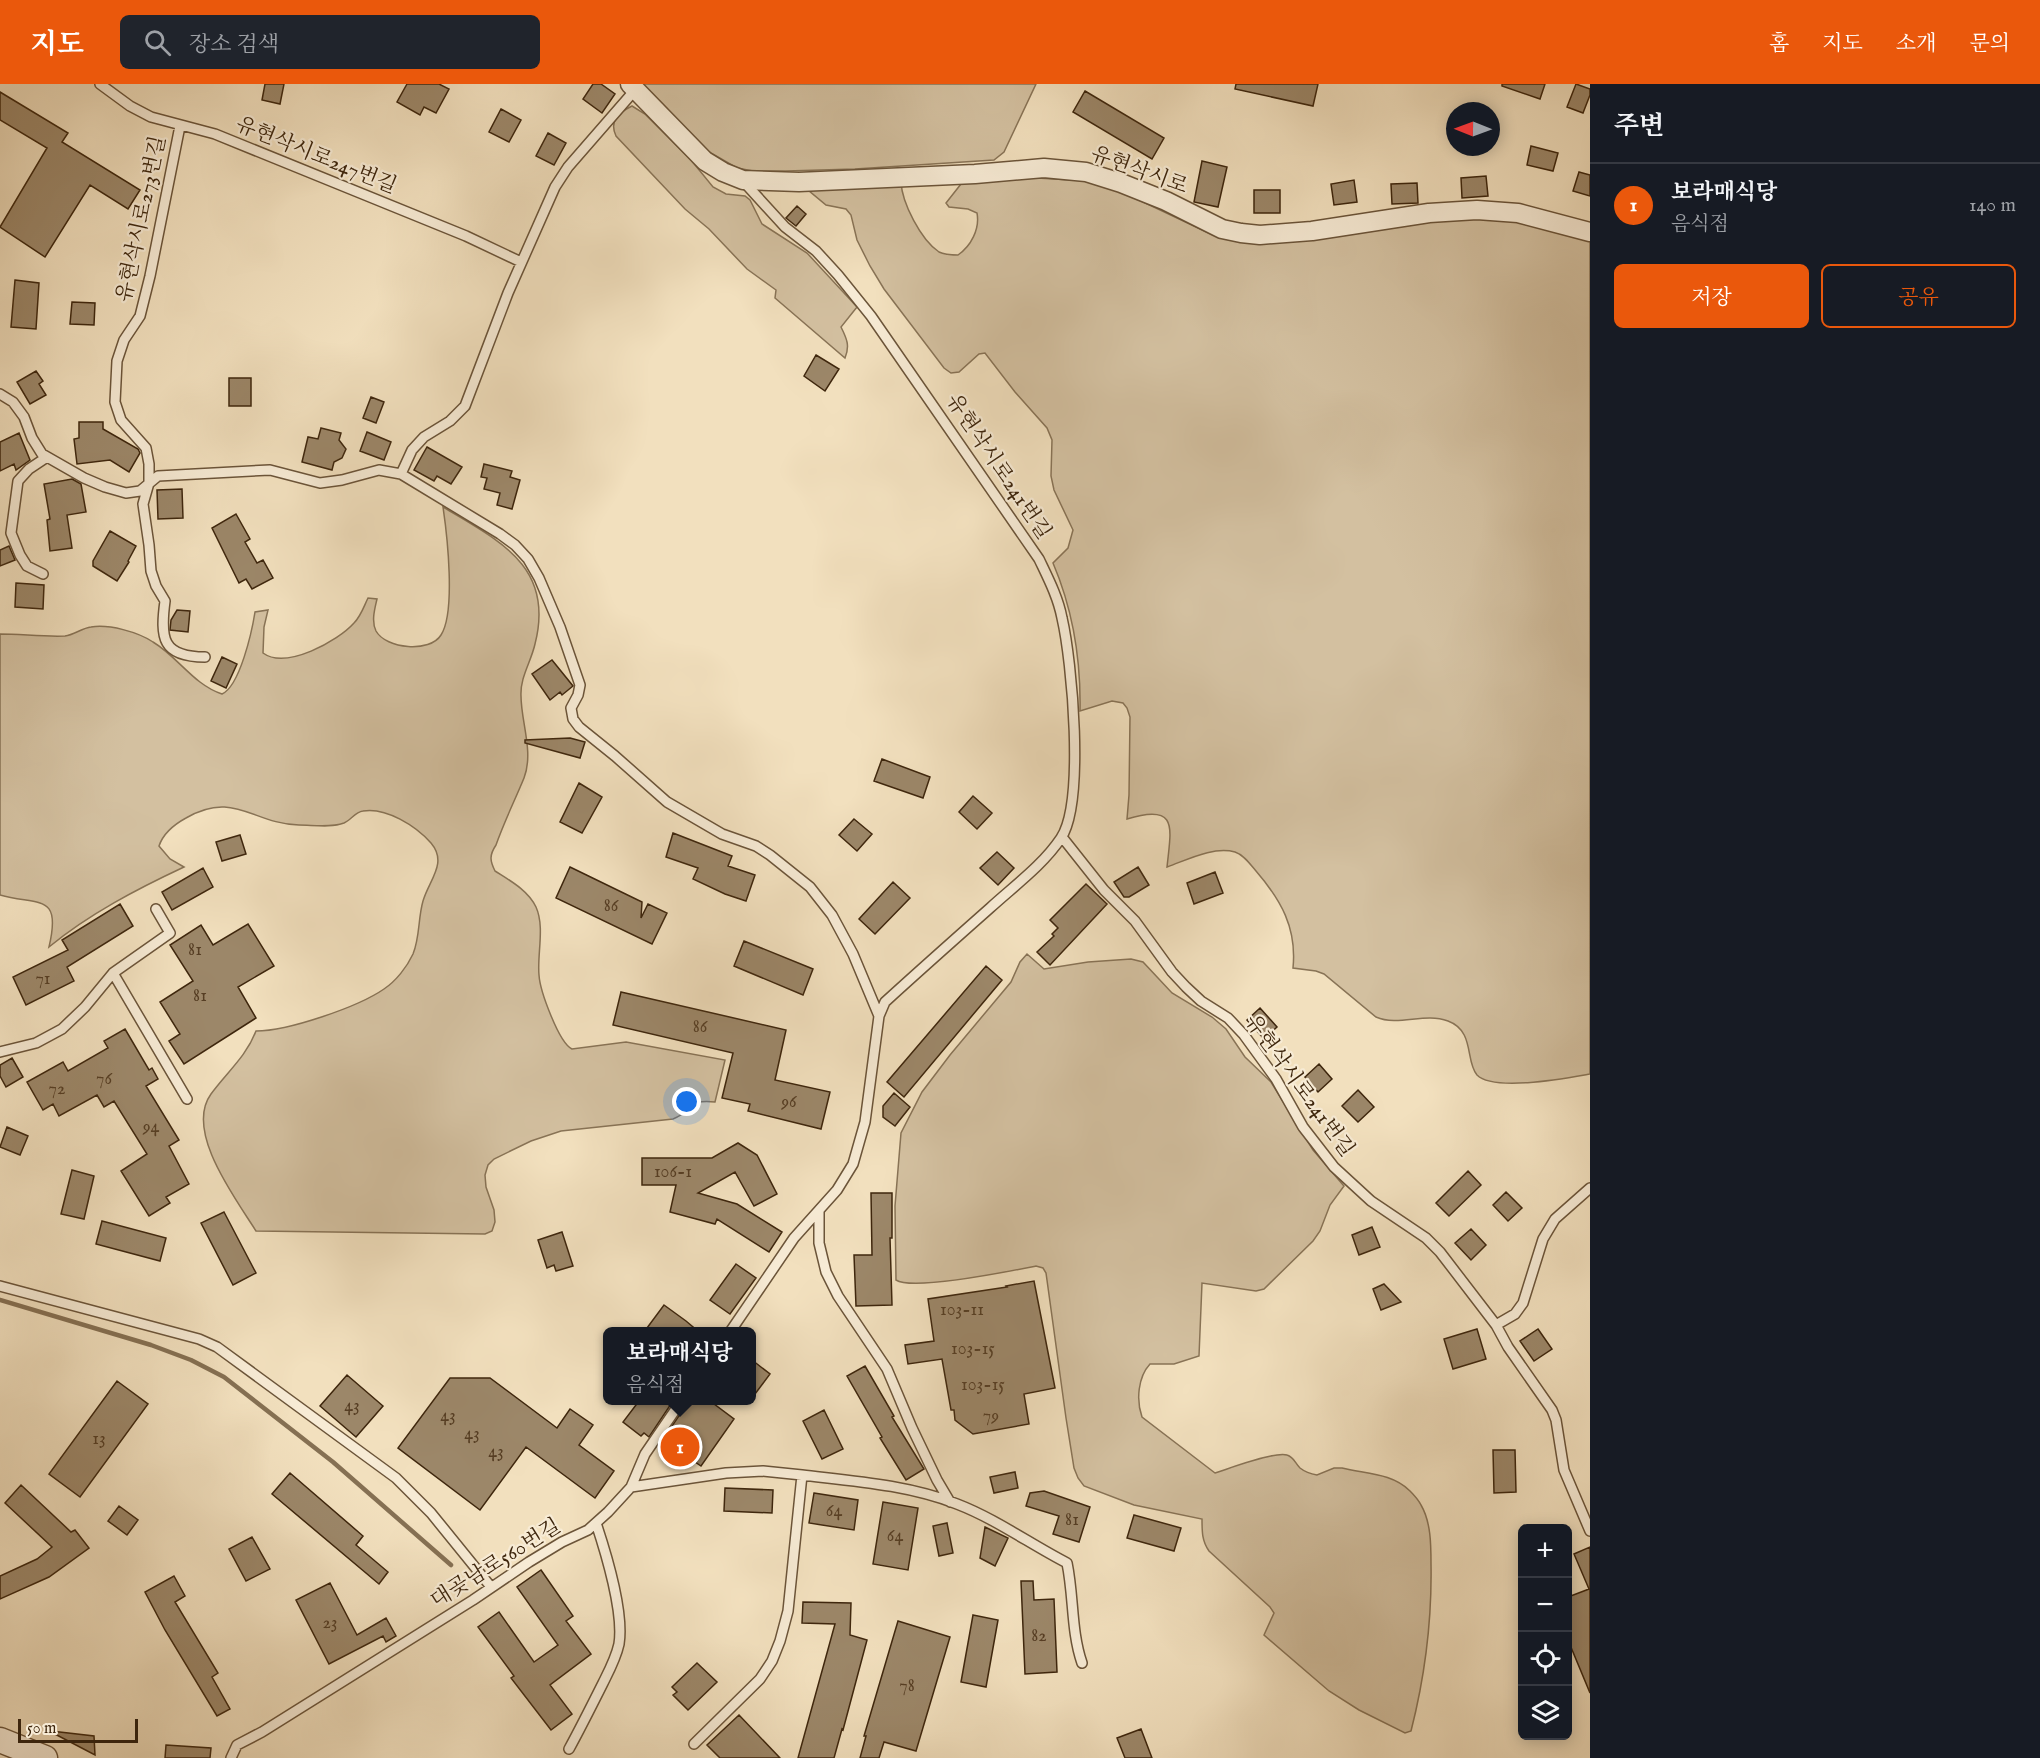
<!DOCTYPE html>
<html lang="ko">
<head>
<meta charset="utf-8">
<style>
	body { margin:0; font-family:"IM FELL English","Noto Serif KR",serif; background:#20242c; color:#f1f3f6 }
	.controls { position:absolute; right:18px; bottom:18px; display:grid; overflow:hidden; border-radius:9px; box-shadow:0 3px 15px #0003 }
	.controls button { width:54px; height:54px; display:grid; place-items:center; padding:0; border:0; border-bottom:2px solid #363941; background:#171b24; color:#f1f3f6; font:30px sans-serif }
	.compass { position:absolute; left:1446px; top:18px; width:54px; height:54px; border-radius:50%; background:#171b24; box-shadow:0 3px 15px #0003; rotate:271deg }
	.scale { position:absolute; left:18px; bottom:15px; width:120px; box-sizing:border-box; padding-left:6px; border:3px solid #3e260d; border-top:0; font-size:16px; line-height:21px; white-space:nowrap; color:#3e260d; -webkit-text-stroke:4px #f7ebd5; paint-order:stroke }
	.you { position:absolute; left:687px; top:1018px; width:21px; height:21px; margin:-15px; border:4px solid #fff; border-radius:50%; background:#1a73e8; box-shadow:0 0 0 9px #1a73e833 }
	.badge { display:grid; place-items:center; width:39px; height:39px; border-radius:50%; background:#ea580c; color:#fff; font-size:20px; font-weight:700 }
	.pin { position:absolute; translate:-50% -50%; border:3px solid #fff; box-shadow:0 2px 6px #0006 }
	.popup { position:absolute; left:603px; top:1243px; width:153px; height:78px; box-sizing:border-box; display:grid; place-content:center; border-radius:9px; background:#171b24; filter:drop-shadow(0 2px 4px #0005); font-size:20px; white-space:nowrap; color:#9ea1a6 }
	.popup b { font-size:22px; color:#f1f3f6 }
	.popup::after { content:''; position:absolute; left:50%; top:100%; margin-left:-12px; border:12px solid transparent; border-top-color:#171b24 }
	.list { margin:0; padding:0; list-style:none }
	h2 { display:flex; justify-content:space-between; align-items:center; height:78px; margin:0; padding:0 24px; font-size:26px }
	h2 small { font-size:20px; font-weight:400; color:#9ea1a6 }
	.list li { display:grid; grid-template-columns:39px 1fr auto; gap:18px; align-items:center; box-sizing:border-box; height:84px; padding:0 24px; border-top:2px solid #363941 }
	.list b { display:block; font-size:22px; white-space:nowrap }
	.list p { margin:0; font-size:20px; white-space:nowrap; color:#9ea1a6 }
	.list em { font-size:20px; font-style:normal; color:#9ea1a6 }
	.actions { display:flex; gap:12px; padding:18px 24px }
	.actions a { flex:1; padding:14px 0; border:2px solid #ea580c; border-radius:9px; text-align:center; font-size:21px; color:#ea580c }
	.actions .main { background:#ea580c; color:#fff }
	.icon { flex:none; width:33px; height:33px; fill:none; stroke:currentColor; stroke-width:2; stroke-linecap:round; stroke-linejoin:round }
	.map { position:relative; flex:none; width:1590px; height:1674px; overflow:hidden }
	header { display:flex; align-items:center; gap:36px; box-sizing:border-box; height:84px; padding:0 30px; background:#ea580c; color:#fff }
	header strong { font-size:28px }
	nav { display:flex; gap:33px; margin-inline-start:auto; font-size:21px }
	.search { width:420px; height:54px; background:#20242c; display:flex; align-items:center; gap:15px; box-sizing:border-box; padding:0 21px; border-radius:9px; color:#9ea1a6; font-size:22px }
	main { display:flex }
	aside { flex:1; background:#171b24 }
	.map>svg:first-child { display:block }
	.green { fill:#d3c0a0; stroke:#887356; stroke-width:1.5 }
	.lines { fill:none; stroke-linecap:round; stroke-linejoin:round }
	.stream { stroke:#857053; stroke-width:4.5 }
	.building { fill:#9c8769; stroke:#3e260d; stroke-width:1.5 }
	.service-casing { stroke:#6b5439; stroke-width:12 }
	.minor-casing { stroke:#6b5439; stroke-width:21 }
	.tertiary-casing { stroke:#6b5439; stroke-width:27 }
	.service { stroke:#f7ebd5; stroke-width:9 }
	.minor { stroke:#f7ebd5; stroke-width:18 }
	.tertiary { stroke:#f7ebd5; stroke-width:24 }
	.labels { text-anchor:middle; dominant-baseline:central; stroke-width:4.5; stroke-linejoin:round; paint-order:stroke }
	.number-label { font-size:18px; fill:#563e24 }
	.street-label { font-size:21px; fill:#3e260d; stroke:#f7ebd5 }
</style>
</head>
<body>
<header>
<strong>지도</strong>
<div class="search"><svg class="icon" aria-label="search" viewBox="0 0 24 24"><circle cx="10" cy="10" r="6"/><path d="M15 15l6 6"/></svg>장소 검색</div>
<nav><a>홈</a><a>지도</a><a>소개</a><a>문의</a></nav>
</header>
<main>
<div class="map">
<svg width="1590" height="1674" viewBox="0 0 1590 1674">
	<rect width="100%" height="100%" fill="#f2e0be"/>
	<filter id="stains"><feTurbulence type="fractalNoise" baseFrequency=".00333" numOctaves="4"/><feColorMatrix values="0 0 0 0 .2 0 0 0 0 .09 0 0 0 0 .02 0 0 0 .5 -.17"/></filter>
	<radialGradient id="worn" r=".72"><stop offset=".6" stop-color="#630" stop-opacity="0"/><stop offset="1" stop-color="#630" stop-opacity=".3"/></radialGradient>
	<path class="green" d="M640,0h396l-32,68 -10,8 -139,9 -69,2h-33l-16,-3 -33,-19z
		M632,22l13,8 46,46 22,27 13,7 19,2 5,4 12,24 45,29 50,54 -16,20c6,12 9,19 4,31l-70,-60 1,-8 -29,-21 -38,-40 -24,-20 -69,-73c-7,-15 2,-23 16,-30z
		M1037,94l51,3 32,10 93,44 16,4 237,-21 51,3 73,17v836c-23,4 -96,18 -113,1 -12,-14 -2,-44 -29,-54 -24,-9 -49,6 -72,-4l-52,-43 -8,-3 -23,-3c4,-40 -12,-68 -37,-97 -6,-7 -12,-16 -21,-19 -22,-6 -48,8 -68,15 4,-39 12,-64 -40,-48l2,-24 1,-78 -3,-9 -4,-5 -11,-2 -32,10c1,-51 -7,-101 -27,-148l15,-15 5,-18 -19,-40 -3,-14 1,-36 -5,-12 -32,-36 -30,-39 -6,1 -20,18 -8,1 -7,-5 -60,-79 -14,-23 -13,-26 -6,-25 -5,-6 -20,-4 -18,-15 93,-8c1,21 20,58 38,70 6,3 12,3 19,3 13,-9 22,-26 19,-42l-9,-4 -19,-2 -3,-4 15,-19 9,-3z
		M443,423c56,34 112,59 92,137 -4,18 -15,33 -14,52 0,26 13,56 3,82 -9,22 -20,44 -28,67 -2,3 -5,9 -5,13 0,3 2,9 4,13 14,9 33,19 41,36 9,20 1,47 3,68 1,16 20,68 33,74l54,-7 99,18 -10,42c-29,-3 -19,8 -42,17l-112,12 -30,10 -37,18 -6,6 -3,10 1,12 8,23 1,12 -3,9 -7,3 -229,-3c-20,-32 -72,-100 -45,-137 16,-22 35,-37 45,-63 32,0 102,-24 128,-42 12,-8 23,-22 29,-35 7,-17 5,-36 10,-53 6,-21 25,-38 8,-58 -15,-17 -45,-36 -68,-32 -8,1 -12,9 -19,12 -13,5 -31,2 -45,2 -46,-1 -65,-35 -113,-7 -11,6 -23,16 -27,28l11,13 14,8c-47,22 -95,47 -135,80 13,-55 -11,-41 -49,-52v-261c21,0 44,3 65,2 9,-1 17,-8 26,-9 18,-3 47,5 62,15 25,15 41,43 69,52 18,-8 30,-63 33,-82l13,-2 -4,17 -1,26c23,17 75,-12 91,-30 7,-7 10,-17 14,-25l9,1c-2,9 -6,22 -1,32 10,18 54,22 65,4 15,-23 6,-101 2,-128z
		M1027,870l17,15 44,-7 43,-3 12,3 29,31 40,24 14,12 19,28 26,25 42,68 31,36 -14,19 -10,26 -7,10 -49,48 -8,2 -54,-8 -3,73 -25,8h-24c-12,13 -14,36 -8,53l73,56c13,-4 60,-22 72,-18 7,2 8,8 13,13 5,4 11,6 17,7l17,-7h8c24,6 50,5 68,23 4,4 9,10 11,14 10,17 10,40 10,59 1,56 -6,112 -20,167l-6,2 -46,-23 -30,-19 -65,-56 10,-22 -4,-6 -61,-56c-7,-10 -7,-19 -7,-32l-68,-14 -50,-19 -6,-8 -4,-10 -8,-50 -20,-145 -3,-5 -7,-2c-25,5 -123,25 -140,14l-1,-74 6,-73 21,-41 28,-37 61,-73 9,-20z"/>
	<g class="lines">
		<path class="stream" d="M0,1216l151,45 40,15 33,17 109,85 118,103"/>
	</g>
	<path class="building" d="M265,0h19l-4,20 -18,-4z
		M407,0h32l10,5 -13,24 -12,-6 -4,8 -23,-13z
		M593,0h8l14,10 -13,19 -19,-14z
		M1236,0h82l-5,22 -78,-17z
		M1502,0h43l-5,15 -38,-13z
		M1576,0l14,5v6l-7,18 -16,-6z
		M1085,7l79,47 -12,21 -79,-47z
		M0,8l68,41 -6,9 78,48 -12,19 -38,-24 -45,72 -45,-30 47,-79 -47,-28z
		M501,25l20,11 -12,22 -20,-10z
		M548,49l18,10 -12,22 -18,-9z
		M1531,62l27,7 -5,18 -26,-6z
		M1202,77l25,6 -9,40 -24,-5z
		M1579,88l11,3v21l-17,-5z
		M1486,92l2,20 -26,2 -1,-20z
		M1354,96l3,22 -23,3 -3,-21z
		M1417,99l1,20 -26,1 -1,-20z
		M1254,106h26v23h-26z
		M797,122l9,8 -10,12 -10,-8z
		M15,196l24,3 -3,46 -25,-2z
		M72,218l23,1 -1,22 -24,-1z
		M816,271l23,14 -14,22 -21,-15z
		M36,287l7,10 -4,3 7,11 -16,9 -13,-22z
		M229,294h22v28h-22z
		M371,313l13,5 -8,21 -13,-5z
		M79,338h24v7l35,20 2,4 -11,19 -19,-12 -33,4 -3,-25 5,-1z
		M321,344l20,5 -2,7 7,9 -4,9 -8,4 -2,8 -30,-8 6,-25 10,2z
		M367,348l24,10 -7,18 -24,-9z
		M19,349l11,27 -14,10 -2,-6 -14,7v-29z
		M427,363l35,20 -11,17 -14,-8 -3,5 -20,-11z
		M484,380l28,7 -2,6 10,3 -8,29 -15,-4 3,-12 -16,-4 3,-11 -6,-1z
		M72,395l9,5 5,28 -19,3 5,33 -22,3 -3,-31 3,-1 -6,-35z
		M182,405l1,29 -25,1 -1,-29z
		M236,430l14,25 -5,3 12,21 6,-3 10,18 -21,11 -6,-10 -7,4 -27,-55z
		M110,447l26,15 -8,15 1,1 -12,19 -24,-15v-5z
		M9,462l6,14 -15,6v-16z
		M16,499l28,2 -1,24 -28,-2z
		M177,526l13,1 -2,21 -18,-2 1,-10z
		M222,573l15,7 -11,24 -15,-7z
		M552,576l21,26 -11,9 -2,-3 -10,8 -18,-26z
		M570,654l15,4 -5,16 -55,-15v-3z
		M882,675l48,18 -7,21 -49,-17z
		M579,699l23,14 -20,36 -22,-11z
		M973,712l19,17 -15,16 -18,-17z
		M854,735l18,15 -15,17 -18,-16z
		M673,749l59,23 -4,10 27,9 -9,26 -21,-7 -32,-15 5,-11 -32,-11z
		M240,751l6,19 -24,7 -6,-19z
		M997,768l17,16 -16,17 -18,-17z
		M570,783l72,35 -1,16 7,-14 19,9 -15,31 -96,-46z
		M1138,783l11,18 -20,12h-5l-10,-15z
		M203,784l10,19 -41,23 -10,-18z
		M1215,788l8,21 -29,11 -7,-21z
		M893,798l17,16 -35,36 -16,-15z
		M1086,800l21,20 -57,61 -13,-13 17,-16 -2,-2 6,-6 -8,-8z
		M120,820l13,22 -66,41 7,14 -48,24 -13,-28 55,-27 -6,-10z
		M248,840l26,42 -36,21 18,31 -72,46 -15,-23 11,-7 -20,-32 33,-21 -23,-36 31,-20 12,20z
		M744,857l69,28 -10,26 -69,-29z
		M986,882l16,14 -98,117 -17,-15z
		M621,908l165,38 -11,50 55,12 -9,37 -73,-18 2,-7 -28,-6 11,-45 -120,-28z
		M1260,924l17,19 -13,12 -17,-19z
		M125,945l24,41 3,-2 6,11 -12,7 33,54 -10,6 20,38 -23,13 4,6 -21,13 -28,-45 26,-17 -33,-53 -10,6 -7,-12 -38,21 -6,-12 -10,6 -16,-28 36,-20 5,9 40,-23 -4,-7z
		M12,974l11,19 -17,10 -6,-11v-11z
		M1319,980l13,15 -14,13 -13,-15z
		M1358,1006l16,17 -16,15 -16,-16z
		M894,1009l16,14 -15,19 -12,-9v-11z
		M7,1043l21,9 -8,19 -20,-8z
		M738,1059l19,12 20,39 -23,12 -19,-34 -37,21 39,11 45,28 -13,20 -52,-33 -2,5 -45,-12 6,-27h-34v-27h70z
		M72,1086l22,6 -10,43 -23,-5z
		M1468,1087l13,14 -32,31 -13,-13z
		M1506,1108l16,16 -14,13 -15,-16z
		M871,1109h21v45h-2l2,67 -36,1 -2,-51h18z
		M224,1128l32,61 -23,12 -32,-62z
		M102,1137l64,17 -6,23 -64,-17z
		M1372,1143l8,20 -21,8 -7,-20z
		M1471,1145l15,16 -15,15 -16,-17z
		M562,1148l11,34 -17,5 -2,-6 -7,3 -9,-28z
		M736,1180l20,14 -26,36 -20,-14z
		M1034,1197l21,107 -31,6 5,30 -56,10 -18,-14 -1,-10h-3l-9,-51 -34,5 -3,-19 29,-4 -6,-42 79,-12 -1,-1z
		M1384,1200l17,18 -20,8 -8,-21z
		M664,1221l22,16 13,11h-55z
		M1477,1245l9,30 -33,10 -9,-30z
		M1538,1245l14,20 -18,12 -14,-20z
		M752,1276l18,14 -18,24z
		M865,1282l29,50 -2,1 32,52 -18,11 -26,-42 2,-1 -35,-61z
		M347,1291l36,31 -27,31 -36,-31z
		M450,1294h40l67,50 13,-19 23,16 -14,20 35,26 -19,27 -69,-51 -46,63 -82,-62z
		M117,1297l31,23 -68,93 -31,-23z
		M639,1317h34l-24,36 -5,-4 -3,3 -18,-14z
		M689,1317h21l24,18 -33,47 -12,-8 -5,6 -25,-19z
		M824,1326l19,39 -21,10 -19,-38z
		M1493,1366h22l1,42 -22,1z
		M1015,1388l3,16 -24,5 -4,-16z
		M290,1389l73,63 -7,9 32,27 -9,12 -107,-90z
		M21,1401l50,47 4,-2 14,18 -40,29 -49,22v-23l37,-17 15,-12 -47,-44z
		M725,1404l48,2 -1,23 -48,-2z
		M1044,1407l46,16 -11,35 -26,-8 6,-18 -33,-10 4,-13z
		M814,1409l44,7 -4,30 -45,-7z
		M883,1418l35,6 -10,62 -35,-6z
		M119,1422l19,14 -11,15 -19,-14z
		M1134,1431l47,13 -7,23 -47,-13z
		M947,1439l6,30 -14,3 -6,-30z
		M985,1443l23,11 -13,28 -15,-8z
		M252,1453l18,32 -24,12 -17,-32z
		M1590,1463v146l-22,-53v-43l21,-8 -15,-35z
		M541,1486l32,46 -7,5 25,33 -41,31 22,29 -21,16 -40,-52 3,-2 -36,-49 21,-15 35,50 24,-17 -41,-58z
		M174,1492l11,20 -10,6 43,71 -6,4 18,32 -13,7 -52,-86 -20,-38z
		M1021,1497h12l1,19 20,-1 3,73 -32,2z
		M330,1499l27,52 29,-17 10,18 -10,6 -3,-6 -54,28 -33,-64z
		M803,1518l48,1 -1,32 17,5 -24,90 -1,-1 -8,29h-36l37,-134 -33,-1z
		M973,1531l25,5 -12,67 -25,-5z
		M898,1537l52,16 -34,114 -32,-9 -5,16h-19l6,-22h-2z
		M697,1579l20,19 -29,28 -15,-15 4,-3 -5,-5z
		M739,1631l41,43h-60l-13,-13z
		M1141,1645l11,29h-27l-8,-20z
		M51,1647l43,5 1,19 -44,-23z
		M166,1661l45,3 -1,10h-45z"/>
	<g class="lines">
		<defs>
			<path id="service" d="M100,0l30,22 21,11 64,17 251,102 55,26
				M180,42l-30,150 -10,40 -16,24 -7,21 -2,41 6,18 25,28 3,16v19l-6,21 6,41 2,26 5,15 9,15c-5,37 -3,56 40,56
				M0,310l13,8 11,15 8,21 10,16 42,24 21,9 21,6 14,-2 18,-15 112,-6 50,13 22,-3 37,-10 22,4 99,60 15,11 13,14 11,19 21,49 20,58 -2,10 -7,13 2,11 6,8 36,29 52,46 55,32 34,12 14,9 40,32 22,28 21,39 26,62
				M401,390l11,-24 12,-13 26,-16 15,-15 43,-113 47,-106 13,-20 67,-77
				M43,490l-16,-8 -7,-11 -9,-22 7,-52 11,-12 18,-12
				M1062,753l42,53 31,31 37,51 14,15 15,14 27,17 16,17 32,44 27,48 31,40 37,34 55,37 14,14 56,73 19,-11 8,-11 20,-64 12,-20 35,-31
				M113,889l74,126
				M0,968l36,-9 26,-14 23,-22 28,-34 57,-40 -14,-24
				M819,1128v31l7,29 12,24 49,73 25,59 25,52 13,22
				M0,1202l199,53 18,8 179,131 35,35 60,74
				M1496,1241l12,22 44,63 4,10 8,50 26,61
				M730,1248l64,-94 43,-48 16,-26 12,-42 14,-106 6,-14c35,-32 70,-63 105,-94 24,-22 53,-43 71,-70 24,-36 11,-177 1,-220 -4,-21 -14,-40 -23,-59l-168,-243 -33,-41 -22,-24 -31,-24 -42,-46
				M802,1391c51,6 107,10 155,29 39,15 73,40 110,59 7,34 4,68 15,100
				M631,1403l14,-33 37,-54
				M569,1665c12,-22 23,-44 34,-66 6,-12 13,-25 16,-39 5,-31 -13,-91 -23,-121
				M231,1674l6,-13 25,-13 211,-132 56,-38 33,-20 26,-12 20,-18 23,-25 95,-14 37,-2 39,4 -14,136 -8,30 -8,20 -12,18 -66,65"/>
			<path id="minor" d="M630,0l75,77 18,11 20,8 56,2 176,-8 69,-6 42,4 35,11 45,18 56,28 19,4 19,2 52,-4 117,-18 48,-3 41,3 72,19"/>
			<path id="tertiary" d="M0,1656l45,18"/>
		</defs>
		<use href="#service" class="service-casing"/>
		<use href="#minor" class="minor-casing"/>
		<use href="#tertiary" class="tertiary-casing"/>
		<use href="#service" class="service"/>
		<use href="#minor" class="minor"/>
		<use href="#tertiary" class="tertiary"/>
	</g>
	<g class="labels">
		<g class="number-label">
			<text x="611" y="822">86</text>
			<text x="195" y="866">81</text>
			<text x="43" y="895">71</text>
			<text x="200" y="912">81</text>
			<text x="700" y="943">86</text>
			<text x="104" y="995">76</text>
			<text x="57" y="1005">72</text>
			<text x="789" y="1018">96</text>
			<text x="151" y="1043">94</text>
			<text x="673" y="1088">106-1</text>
			<text x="962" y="1226">103-11</text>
			<text x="973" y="1265">103-15</text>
			<text x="983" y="1301">103-15</text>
			<text x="352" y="1322">43</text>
			<text x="448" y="1332">43</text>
			<text x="991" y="1332">79</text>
			<text x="472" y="1350">43</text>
			<text x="99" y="1355">13</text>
			<text x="496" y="1368">43</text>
			<text x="834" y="1427">64</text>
			<text x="1072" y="1436">81</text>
			<text x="895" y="1452">64</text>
			<text x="330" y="1539">23</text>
			<text x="1039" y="1552">82</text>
			<text x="907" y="1602">78</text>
		</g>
		<g class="street-label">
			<text transform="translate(316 72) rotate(22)">유현삭시로247번길</text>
			<text transform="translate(1139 87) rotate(20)">유현삭시로</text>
			<text transform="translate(142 135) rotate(-78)">유현삭시로273번길</text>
			<text transform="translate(998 383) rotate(56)">유현삭시로241번길</text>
			<text transform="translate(1299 1002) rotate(54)">유현삭시로241번길</text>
			<text transform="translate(496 1480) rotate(-32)">대곶남로560번길</text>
		</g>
	</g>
	<rect width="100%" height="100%" filter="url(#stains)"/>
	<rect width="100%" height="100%" fill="url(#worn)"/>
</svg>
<div class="controls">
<button>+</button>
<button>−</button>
<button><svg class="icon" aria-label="locate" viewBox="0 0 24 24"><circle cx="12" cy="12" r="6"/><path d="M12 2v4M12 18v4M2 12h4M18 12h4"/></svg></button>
<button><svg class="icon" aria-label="layers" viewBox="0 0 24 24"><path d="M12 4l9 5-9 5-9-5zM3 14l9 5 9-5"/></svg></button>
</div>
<svg class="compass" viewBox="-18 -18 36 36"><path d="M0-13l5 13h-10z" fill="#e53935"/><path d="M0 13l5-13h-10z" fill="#9ea1a6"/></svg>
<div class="scale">50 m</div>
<div class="you"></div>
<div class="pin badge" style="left:680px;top:1363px">1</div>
<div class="popup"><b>보라매식당</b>음식점</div>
</div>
<aside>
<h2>주변<small></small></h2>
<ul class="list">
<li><span class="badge">1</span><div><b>보라매식당</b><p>음식점</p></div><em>140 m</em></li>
</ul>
<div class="actions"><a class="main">저장</a><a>공유</a></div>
</aside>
</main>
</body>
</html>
